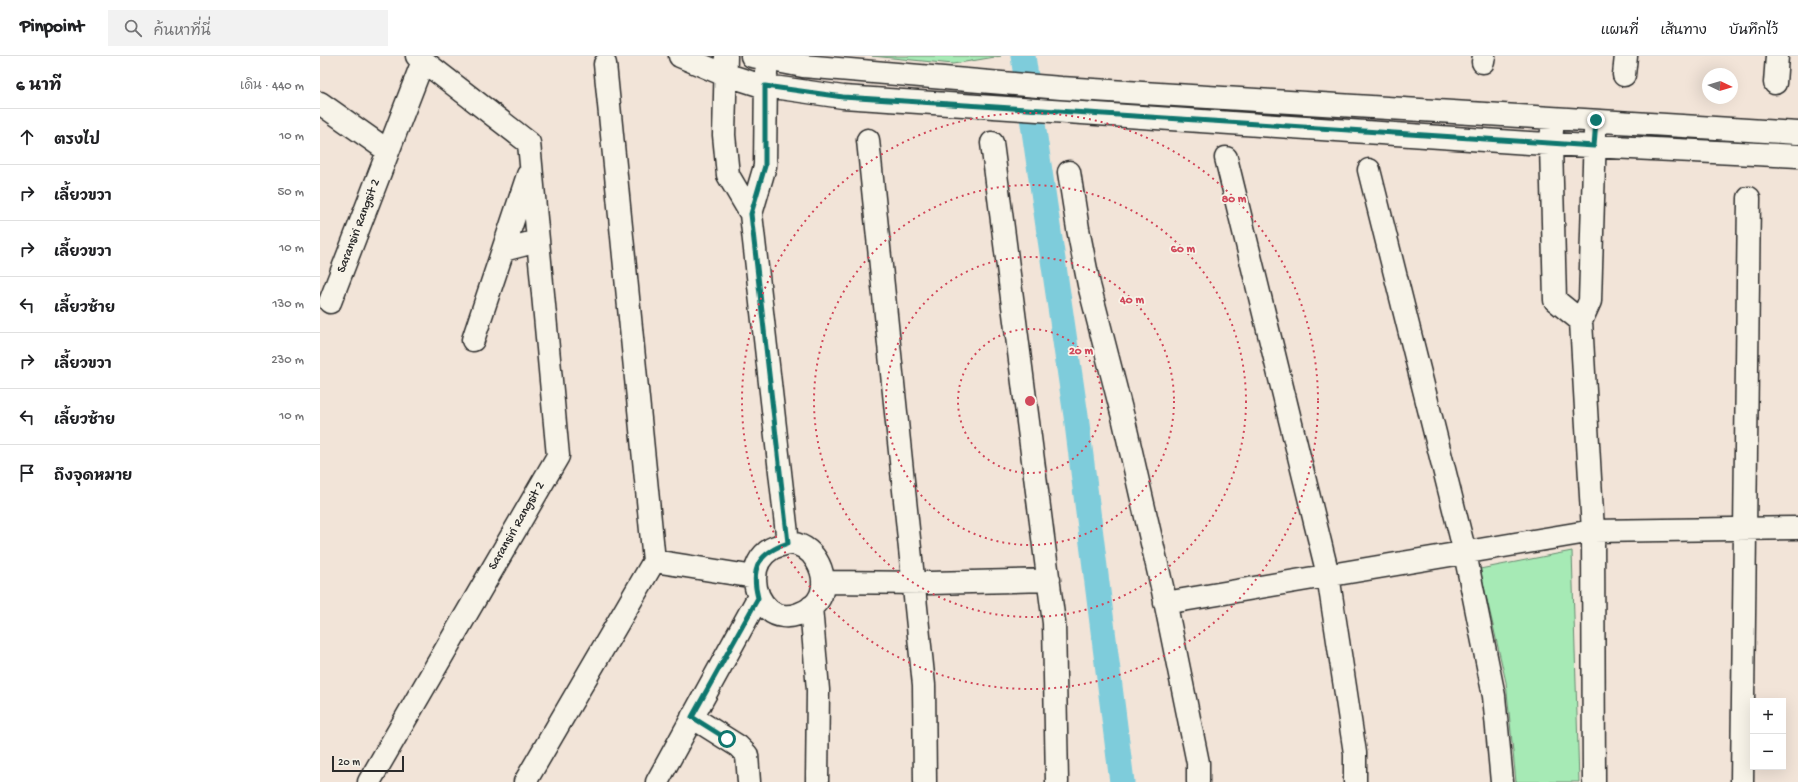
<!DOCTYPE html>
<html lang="th">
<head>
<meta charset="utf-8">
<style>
	body { margin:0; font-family:"Gochi Hand","Playpen Sans Thai",sans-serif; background:#f2f2f2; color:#202124 }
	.controls { position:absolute; right:12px; bottom:12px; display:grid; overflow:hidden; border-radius:0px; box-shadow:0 4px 16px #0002 }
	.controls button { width:36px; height:36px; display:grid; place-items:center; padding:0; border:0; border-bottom:1px solid #e0e0e0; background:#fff; color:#202124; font:20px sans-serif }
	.compass { position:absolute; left:1382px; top:12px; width:36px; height:36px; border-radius:50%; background:#fff; box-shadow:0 4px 16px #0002; rotate:94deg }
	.scale { position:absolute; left:12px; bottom:10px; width:72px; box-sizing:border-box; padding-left:4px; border:2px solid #2b2b2b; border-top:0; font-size:11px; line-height:14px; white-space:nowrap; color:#2b2b2b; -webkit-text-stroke:3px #f7f3e8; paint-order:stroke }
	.stop { position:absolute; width:12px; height:12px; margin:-9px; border:3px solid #0f766e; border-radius:50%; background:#fff }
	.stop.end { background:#0f766e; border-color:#fff; box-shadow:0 1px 4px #0008 }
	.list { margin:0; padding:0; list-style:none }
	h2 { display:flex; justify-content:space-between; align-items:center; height:52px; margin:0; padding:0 16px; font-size:17px }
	h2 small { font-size:13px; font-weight:400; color:#757577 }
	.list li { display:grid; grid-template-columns:26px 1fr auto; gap:12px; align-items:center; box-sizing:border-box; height:56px; padding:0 16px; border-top:1px solid #e0e0e0 }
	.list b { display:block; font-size:15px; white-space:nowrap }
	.list em { font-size:13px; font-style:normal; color:#757577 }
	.icon { flex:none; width:22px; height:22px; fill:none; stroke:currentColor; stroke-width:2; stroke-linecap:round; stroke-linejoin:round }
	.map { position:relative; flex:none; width:1478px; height:726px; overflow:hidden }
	header { display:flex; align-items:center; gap:24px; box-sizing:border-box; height:56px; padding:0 20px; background:#fff; border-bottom:1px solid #e0e0e0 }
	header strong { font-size:19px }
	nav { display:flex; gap:22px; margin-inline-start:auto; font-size:14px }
	.search { width:280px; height:36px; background:#f2f2f2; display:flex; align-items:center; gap:10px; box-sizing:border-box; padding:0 14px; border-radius:0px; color:#757577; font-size:15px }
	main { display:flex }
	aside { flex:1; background:#fff }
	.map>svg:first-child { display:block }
	.green { fill:#a6eab5; stroke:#688a70 }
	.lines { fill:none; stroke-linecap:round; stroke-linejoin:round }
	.canal { stroke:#7eccdb; stroke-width:25 }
	.minor-casing { stroke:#2b2b2b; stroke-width:25 }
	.minor { stroke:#f7f3e8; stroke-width:22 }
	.route { stroke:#0f766e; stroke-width:5 }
	.ring { fill:none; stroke:#d1495b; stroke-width:2; stroke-dasharray:2 4 }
	.labels { text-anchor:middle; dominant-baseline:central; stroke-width:3.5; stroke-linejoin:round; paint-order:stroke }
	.street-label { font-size:13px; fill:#2b2b2b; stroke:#f7f3e8 }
	.centre { fill:#d1495b; stroke:#f7f3e8; stroke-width:2 }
	.ring-label { font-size:12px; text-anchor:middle; font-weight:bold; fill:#d1495b; stroke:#f7f3e8; stroke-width:3.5; stroke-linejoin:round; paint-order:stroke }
</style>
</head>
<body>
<header>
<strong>Pinpoint</strong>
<div class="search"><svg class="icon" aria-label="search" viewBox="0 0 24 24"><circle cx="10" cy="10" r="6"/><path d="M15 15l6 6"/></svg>ค้นหาที่นี่</div>
<nav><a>แผนที่</a><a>เส้นทาง</a><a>บันทึกไว้</a></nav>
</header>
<main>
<aside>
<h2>6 นาที<small>เดิน · 440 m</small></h2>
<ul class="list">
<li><svg class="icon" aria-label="ahead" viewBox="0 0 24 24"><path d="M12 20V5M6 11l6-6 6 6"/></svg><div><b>ตรงไป</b></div><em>10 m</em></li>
<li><svg class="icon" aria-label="right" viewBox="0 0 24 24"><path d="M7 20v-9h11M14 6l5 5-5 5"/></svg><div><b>เลี้ยวขวา</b></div><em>50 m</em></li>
<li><svg class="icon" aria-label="right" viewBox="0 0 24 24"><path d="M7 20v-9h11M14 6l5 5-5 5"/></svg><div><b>เลี้ยวขวา</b></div><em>10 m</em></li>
<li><svg class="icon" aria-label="left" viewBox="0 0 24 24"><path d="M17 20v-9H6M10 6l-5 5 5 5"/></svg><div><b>เลี้ยวซ้าย</b></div><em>130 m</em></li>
<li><svg class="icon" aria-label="right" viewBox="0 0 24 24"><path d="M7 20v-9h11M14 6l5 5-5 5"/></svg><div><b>เลี้ยวขวา</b></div><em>230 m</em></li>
<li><svg class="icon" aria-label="left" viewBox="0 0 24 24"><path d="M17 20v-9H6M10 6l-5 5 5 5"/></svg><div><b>เลี้ยวซ้าย</b></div><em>10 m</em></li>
<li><svg class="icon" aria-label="arrive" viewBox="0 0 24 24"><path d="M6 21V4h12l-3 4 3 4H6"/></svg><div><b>ถึงจุดหมาย</b></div></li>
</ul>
</aside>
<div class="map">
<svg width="1478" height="726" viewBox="0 0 1478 726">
	<rect width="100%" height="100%" fill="#f2e4d8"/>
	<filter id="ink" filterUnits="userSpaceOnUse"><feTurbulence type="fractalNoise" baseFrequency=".025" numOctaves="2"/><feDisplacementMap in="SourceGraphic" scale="8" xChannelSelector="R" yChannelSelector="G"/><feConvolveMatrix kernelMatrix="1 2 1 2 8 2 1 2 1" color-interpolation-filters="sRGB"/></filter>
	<g filter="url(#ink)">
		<path class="green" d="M552,0h129l-48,8z
			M1252,495l7,231h-63l-10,-100 -26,-113z"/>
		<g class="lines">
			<path class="canal" d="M703,0l53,360 46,366"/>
			<defs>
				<path id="minor" d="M360,0l38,16 41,13 84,12 686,46 269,13
					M406,0l-2,79 4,40 23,39 14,-48 1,-94
					M432,0l51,10 258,22 737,45
					M1163,6l1,-6
					M1304,19l2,-19
					M1455,27l2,-27
					M0,47l68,48
					M1232,74l-1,15 4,155 26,21
					M548,84l56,545 1,97
					M672,87l62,480 3,159
					M906,102l102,417 27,178v29
					M1049,114l96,383 29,143 8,86
					M749,116l9,57 11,56 35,136 39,170 35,172v19
					M431,158l37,329
					M183,194l25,-75
					M10,246l93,-241
					M153,284l30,-90 35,-9
					M468,487c24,0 41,29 33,52 -7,17 -36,29 -52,15 -17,-15 -21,-47 2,-61 5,-3 12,-4 17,-6z
					M334,505l101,16
					M503,526l107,1 119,-3
					M845,547l428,-72 205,-3
					M491,551l7,83 -1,92
					M372,661l46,29 9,9 2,27
					M49,726l189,-326 -29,-313 -112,-87
					M205,726l129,-221 -49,-497
					M337,726l101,-184
					M1274,726l-1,-251 -12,-210 9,-20 5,-169
					M1422,726l7,-584"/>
			</defs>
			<use href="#minor" class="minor-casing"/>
			<use href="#minor" class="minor"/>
		</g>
	</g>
	<g class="lines" filter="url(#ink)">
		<path class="route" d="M407,683l-35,-22 66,-119c-8,-31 1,-45 30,-55l-37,-329 14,-48v-80l78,11 751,49 2,-26"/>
	</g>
	<g class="ring">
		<circle cx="710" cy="345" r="72"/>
		<circle cx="710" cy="345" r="144"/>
		<circle cx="710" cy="345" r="216"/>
		<circle cx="710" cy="345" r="288"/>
	</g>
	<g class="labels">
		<g class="street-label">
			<text transform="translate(39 170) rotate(-69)">Saransiri Rangsit 2</text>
			<text transform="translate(197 470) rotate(-60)">Saransiri Rangsit 2</text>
		</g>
	</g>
	<circle cx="710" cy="345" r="6" class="centre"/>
	<g class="ring-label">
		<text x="914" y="146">80 m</text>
		<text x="863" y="196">60 m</text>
		<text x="812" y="247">40 m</text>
		<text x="761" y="298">20 m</text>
	</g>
</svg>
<div class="controls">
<button>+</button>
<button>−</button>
</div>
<svg class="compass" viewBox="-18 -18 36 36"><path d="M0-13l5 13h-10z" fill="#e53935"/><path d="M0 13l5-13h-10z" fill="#757577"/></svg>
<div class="scale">20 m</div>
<div class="stop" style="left:407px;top:683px"></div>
<div class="stop end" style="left:1276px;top:64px"></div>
</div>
</main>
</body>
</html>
